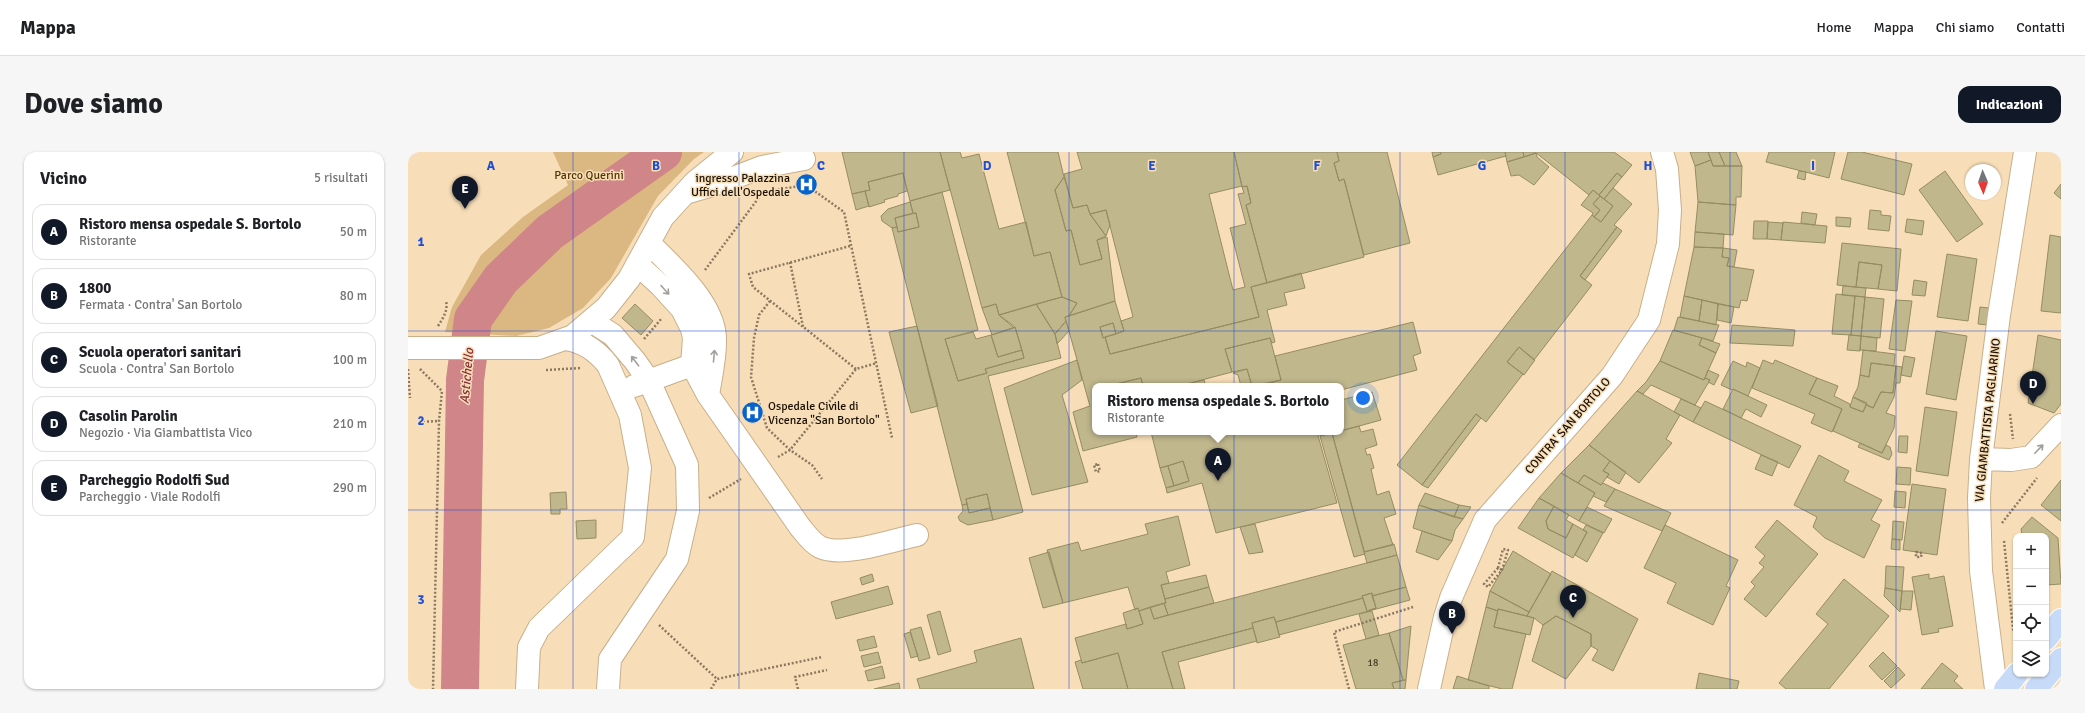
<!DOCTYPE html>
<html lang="it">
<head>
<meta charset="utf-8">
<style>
	body { margin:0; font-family:Signika,sans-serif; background:#f6f6f6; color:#202124 }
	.controls { position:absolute; right:12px; bottom:12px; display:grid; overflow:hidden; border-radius:8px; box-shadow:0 1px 3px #0004 }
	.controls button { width:36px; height:36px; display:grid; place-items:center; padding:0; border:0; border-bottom:1px solid #e0e0e0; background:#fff; color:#202124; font:20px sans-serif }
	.compass { position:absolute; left:1557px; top:12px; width:36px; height:36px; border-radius:50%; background:#fff; box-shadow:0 1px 3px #0004; rotate:178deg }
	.you { position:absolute; left:955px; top:246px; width:14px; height:14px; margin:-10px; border:3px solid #fff; border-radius:50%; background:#1a73e8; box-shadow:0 0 0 6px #1a73e833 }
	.badge { display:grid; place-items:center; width:26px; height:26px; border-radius:50%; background:#111827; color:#fff; font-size:13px; font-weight:700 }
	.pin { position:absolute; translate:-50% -33px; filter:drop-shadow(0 1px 2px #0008) }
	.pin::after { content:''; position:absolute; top:21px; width:14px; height:12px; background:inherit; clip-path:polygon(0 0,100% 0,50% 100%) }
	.popup { position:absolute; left:684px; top:231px; width:252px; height:52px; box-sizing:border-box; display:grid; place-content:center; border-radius:8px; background:#fff; filter:drop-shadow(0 1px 3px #0005); font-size:13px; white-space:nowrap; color:#757577 }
	.popup b { font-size:15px; color:#202124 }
	.popup::after { content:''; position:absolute; left:50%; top:100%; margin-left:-8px; border:8px solid transparent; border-top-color:#fff }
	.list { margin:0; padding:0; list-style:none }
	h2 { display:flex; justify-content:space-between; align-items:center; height:52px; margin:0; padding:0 16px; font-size:17px }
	h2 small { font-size:13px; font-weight:400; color:#757577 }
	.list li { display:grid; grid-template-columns:26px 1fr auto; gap:12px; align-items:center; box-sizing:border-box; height:56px; margin:0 8px 8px; padding:0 8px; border:1px solid #e0e0e0; border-radius:12px }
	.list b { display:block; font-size:15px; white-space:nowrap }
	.list p { margin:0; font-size:13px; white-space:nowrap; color:#757577 }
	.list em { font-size:13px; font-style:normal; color:#757577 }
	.icon { flex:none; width:22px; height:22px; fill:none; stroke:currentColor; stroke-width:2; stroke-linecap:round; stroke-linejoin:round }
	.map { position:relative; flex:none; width:1653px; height:537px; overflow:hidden; border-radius:12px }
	header { display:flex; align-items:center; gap:24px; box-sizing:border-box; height:56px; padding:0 20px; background:#fff; border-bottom:1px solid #e0e0e0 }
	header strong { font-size:19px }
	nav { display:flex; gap:22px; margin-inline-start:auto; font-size:14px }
	.intro { display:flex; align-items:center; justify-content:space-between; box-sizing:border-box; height:96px; padding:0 24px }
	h1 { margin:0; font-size:28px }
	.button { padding:10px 18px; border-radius:12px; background:#111827; color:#fff; font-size:14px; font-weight:700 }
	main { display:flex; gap:24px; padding:0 24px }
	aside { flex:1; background:#fff; border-radius:12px; box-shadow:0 1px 3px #0004 }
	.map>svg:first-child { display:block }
	.green { fill:#dbb781 }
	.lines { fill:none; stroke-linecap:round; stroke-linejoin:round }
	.river { stroke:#d08588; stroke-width:38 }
	.building { fill:#c0b78d; stroke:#958c64 }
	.minor-casing { stroke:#c8af8a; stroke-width:24 }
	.major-casing { stroke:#fff; stroke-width:24 }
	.path { stroke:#8a785f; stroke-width:2.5; stroke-dasharray:2 2; stroke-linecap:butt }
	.minor { stroke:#fff; stroke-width:22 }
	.major { stroke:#c7dbf8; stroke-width:22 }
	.oneway { stroke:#a39f9b }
	.grid { fill:none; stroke:#1d4ed8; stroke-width:1; stroke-opacity:0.55 }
	.labels { text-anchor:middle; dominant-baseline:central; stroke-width:3; stroke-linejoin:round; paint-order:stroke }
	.number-label { font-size:10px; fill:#433a26 }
	.park-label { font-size:12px; fill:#523602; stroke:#f8deb8 }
	.poi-label { font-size:12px; fill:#191004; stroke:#f8deb8; text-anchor:end }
	.street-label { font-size:12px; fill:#191004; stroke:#f8deb8 }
	.water-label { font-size:13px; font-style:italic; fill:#852c37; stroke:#f8deb8 }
	.grid-label { font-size:13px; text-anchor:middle; font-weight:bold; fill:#1d4ed8; stroke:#f8deb8; stroke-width:3; stroke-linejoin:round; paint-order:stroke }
</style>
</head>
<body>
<header>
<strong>Mappa</strong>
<nav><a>Home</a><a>Mappa</a><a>Chi siamo</a><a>Contatti</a></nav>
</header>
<div class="intro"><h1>Dove siamo</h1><a class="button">Indicazioni</a></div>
<main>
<aside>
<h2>Vicino<small>5 risultati</small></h2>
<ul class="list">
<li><span class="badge">A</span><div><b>Ristoro mensa ospedale S. Bortolo</b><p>Ristorante</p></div><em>50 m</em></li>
<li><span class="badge">B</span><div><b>1800</b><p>Fermata · Contra' San Bortolo</p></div><em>80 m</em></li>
<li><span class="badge">C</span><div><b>Scuola operatori sanitari</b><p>Scuola · Contra' San Bortolo</p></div><em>100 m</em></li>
<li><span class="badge">D</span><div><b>Casolin Parolin</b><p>Negozio · Via Giambattista Vico</p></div><em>210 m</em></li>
<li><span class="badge">E</span><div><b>Parcheggio Rodolfi Sud</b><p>Parcheggio · Viale Rodolfi</p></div><em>290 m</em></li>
</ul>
</aside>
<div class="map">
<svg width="1653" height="537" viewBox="0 0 1653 537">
	<rect width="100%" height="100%" fill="#f8deb8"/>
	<path class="green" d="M145,0h151l-10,7 -36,37 -47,82 -28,30 -34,20 -33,8 -71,-4 7,-25 29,-52 42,-38 45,-32z"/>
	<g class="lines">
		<path class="river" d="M52,537l5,-309 8,-61 28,-40 49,-47 113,-80"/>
	</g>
	<path class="building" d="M434,0h98l10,38 -40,11 -7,-28 -35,9 2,8 -18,4z
		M532,0h20l2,6 17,-4 20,75 27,-7 8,34 16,-4 12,45 -63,18 -3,-11 -14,4z
		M599,0h51l6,25 -9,13 11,41 5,-1 9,35 22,-6 -5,-19 10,-3 8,64 -46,15 8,-13 -15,-6 -12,-45 -16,4z
		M669,0h157l8,34 -33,8 24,96 12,-3 -15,-59 16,-4 -8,-30 6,-1 -2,-6 5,-1 4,17 -5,2 21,78 -16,4 8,30 -149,37 -5,-17 19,-6 -3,-10 12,-4 -27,-107 -16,4 -3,-9 -14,3 -9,-34 18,-5z
		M826,0h103l2,9 -5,2 5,18 5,-2 20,78 -97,26 -21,-78 5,-2 -4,-17 -5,1z
		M929,0h50l23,91 -46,12 -20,-76 -5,2 -5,-18 5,-2z
		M1024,0h8l1,2 -8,3z
		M1032,0h65l1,4 -68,19 -5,-18 8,-3z
		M1097,0h18l1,5 -17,5z
		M1115,0h12l1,1 -12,4z
		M1127,0h79l18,13 -10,12 -5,-4 -18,22 -6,-5 -4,5z
		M1282,0h18l3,8 -16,6z
		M1300,0h11l6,14h-12z
		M1311,0h17l6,14h-17z
		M1361,0h66l-6,26 -63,-16z
		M1440,0h14l50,12 -8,31 -63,-16z
		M1128,1l1,4 12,10 -15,18 -15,-10 -8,1 -4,-14z
		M1303,8l2,6h29l-1,31h-5v8l-38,-3 -3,-36z
		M1573,13l5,5h-10z
		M1391,19l7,1 -1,8 -8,-2z
		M1537,19l38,53 -26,18 -38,-52z
		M495,21l4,18 -9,3v2l-14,4 1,2 -16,5 -4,-16 5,-1 -2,-8z
		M1209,21l5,4 -18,22 -5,-4z
		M656,25l9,31 14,-3 3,9 16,22 -9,4 5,19 -22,6 -9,-35 -5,1 -11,-41z
		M1653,32v15l-7,-6z
		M1205,36l19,16 -18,21 3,2 -37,49 12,9 -58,75 -15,-13 -12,15 16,12 -37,48 -10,-8 -54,71 -25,-20 195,-250 9,7 12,-16 -9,-7z
		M1185,38l7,6 -7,8 7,6 -6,7 -2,-2 1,-2 -12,-8z
		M457,39l4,15 -13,4 -4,-16z
		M534,40l36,138 -33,9 13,42 29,-8 -2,-4 39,-11 -9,-31 -16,-12 37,-11 19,30 6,24 -73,18 35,136 -30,8 -6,-26 -21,5 1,5 -5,1 -70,-277 5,-1 1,5 21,-5 -3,-14h-3l-3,-12z
		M1192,44l13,10 -12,16 -7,-5 6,-7 -7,-6z
		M502,50l3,11 -18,5 2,9 -5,1 -10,-7 -1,-5 7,-7z
		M1290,50l38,3 -3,30 -38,-3z
		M698,58l4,15 -4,11 -16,-22z
		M1462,58l11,1v4l10,1 -2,15 -21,-2z
		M1394,60l15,2 -2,11 -14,-2z
		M508,61l3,14 -21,5 -3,-14z
		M1428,65l15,1 -1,9 -14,-1z
		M1499,67l17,2 -2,14 -17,-3z
		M1346,69h14l-1,18h-14z
		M1360,70l15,1 -2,17 -14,-1z
		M1375,70l44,4 -2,17 -44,-3z
		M1209,75l5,4 -37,49 -5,-4z
		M1287,80l29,2 -1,14 -29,-1z
		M1642,83l11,2v76l-20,-2z
		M1434,91l59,6 -4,42 -19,-2 4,-24 -23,-3 -3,25 -19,-2z
		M1286,95l29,1 -1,9 7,1 -2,8 27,4 -7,31 -6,-1 -2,8 -55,-12z
		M1315,96l14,2 -3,17 -7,-1 2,-8 -7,-1z
		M1539,102l30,5 -9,62 -31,-4z
		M1451,110l23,3 -4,24 -22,-2z
		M893,121l4,15 -21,5 3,12 -20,5 8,32 -3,1 -2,-5 -45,11 7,23 -53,14h-36l-2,-8 -25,6 1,2h-22v46h41l1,5 -54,14 -10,-39 17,-6 -25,-89 50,-16 9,30 -8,3 -3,-11 -13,4 3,11 2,-1 5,17 149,-37 -8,-30z
		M1506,128l13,2 -2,14 -13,-1z
		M1435,134l23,2 -1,9 -23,-2z
		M1428,142l19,2 -4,39 -19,-1z
		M1276,144l18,4 -3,21 -19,-4z
		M1447,144l10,1 -4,39 -10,-1z
		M654,145l15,6 -8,13 -4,1 1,4 -11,13 -19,-30z
		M1457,145l19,2 -4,39 -19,-2z
		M1294,148l16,4 -2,21 -17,-4z
		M1488,148l16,1 -7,50 -16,-2z
		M227,152l18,17 -12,14 -19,-17z
		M588,152l3,11 15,13 -22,7 -10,-27z
		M1310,152l16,3 -3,16 -14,-3z
		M1572,155l9,1 -2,17 -9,-1z
		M1270,165l41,8 -6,16 -39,-11z
		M658,169l3,10 -12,13 -2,-10z
		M1005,170l8,31 -8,3 4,14 -76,20v-4h-82l22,-6 -6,-24z
		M705,171l3,11 -13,4 -3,-11z
		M1324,173l63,5 -2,16 -63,-3z
		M509,174l21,80 -27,7 -22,-81z
		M607,175l7,23 -24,7 -7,-22z
		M1265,178l29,8 -3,7 17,8 -12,27 -44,-19z
		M1528,179l31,5 -11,64 -30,-6z
		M565,180l3,7 15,-4 7,22 24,-7 2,8 -39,11 2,4 -29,8 -13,-42z
		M1441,183l12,1 -1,15 -13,-1z
		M1630,183l23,5v64l-7,9 -26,-10z
		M1453,184l16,2 -1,13 -16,-1z
		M862,186l11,42 -29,6 -5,-17 -15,3 -7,-23z
		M1294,186l18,6 -4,9 -17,-8z
		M1111,195l16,13 -11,15 -17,-13z
		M1455,198l32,4 -1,12 -23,-3 -2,14 -9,-2z
		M1496,204l11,2 -4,19 -10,-2z
		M669,208l5,20 -20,15 26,87 -56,13 -28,-107z
		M1355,208l10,4 2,-4 42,18 -8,16 33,15 -10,23 -21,-9 4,-9 -63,-26z
		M1252,209l44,19 1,-2 5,2 -15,25 -44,-20 -8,9 -6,-3 9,-9z
		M1325,209l13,6 1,-5 13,6 -12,28 -15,-7 -1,1 -11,-5z
		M1463,211l25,3 -3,27 -12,-1 -8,16 -20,-11 5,-10 2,-12 9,2z
		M1488,214l6,1 -2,16h-4l-2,14 -8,16 9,3 -1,12 -12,25 -49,-22 9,-22 -33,-15 8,-16 21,8 -4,10 16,8v3l13,5 3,-7 7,3 8,-16 12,1z
		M839,217l5,17h-11l-3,-11 -5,-2z
		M1300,218l11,5 -5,10 -6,-3 2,-2 -5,-2z
		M733,226l2,8h-26l-1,-2z
		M796,228l2,6h-27z
		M1325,237l34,16 -6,12 -15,-8 -5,9 -18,-9z
		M1229,239l43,24 -14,24 6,4 -33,40 -50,-38z
		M964,240l9,28 -40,11v-31z
		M1445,245l14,6 -4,9 -13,-5z
		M1273,247l20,9 -8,14 -19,-10z
		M1297,249l96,45 -12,22 -96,-46z
		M1517,255l32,5 -9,64 -32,-5z
		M1068,262l5,4 -53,70 -6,-3z
		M951,274l2,6 12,-3 4,16 -12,4 2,6 3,-1 4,14 -3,1 6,26 12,-4 7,23 -12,4 9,27 -29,7 -32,-119z
		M743,280h166l20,71 -121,30 -14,-50 -35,10 -1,-5 23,-7 -6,-20 -23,7z
		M911,280h18l-17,4z
		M924,281l33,121 -11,3 -34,-121z
		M1491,284h9l-1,17 -9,-1z
		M1452,291l22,10 4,-8 4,2 2,7 -3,6 -31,-13z
		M1181,293l21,16 -7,10 6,3 -8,11 -17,-10 -6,8 -17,-10z
		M1353,303l17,7 -6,14 -17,-7z
		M1411,303l30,16 -5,10 38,19 -11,20 9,5 -16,33 -39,-20 -12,-11 4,-10 -23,-12z
		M775,309l6,20 -15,5 -6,-20z
		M1202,309l16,11 -7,12 -12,-7 2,-3 -6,-3z
		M760,314l6,20 -8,2 -6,-20z
		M1489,315l14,1 -1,17 -14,-1z
		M1153,321l34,20 -16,28 -40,-23z
		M1176,323l17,10 2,-2 12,6 -9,13 -13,-6 2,-3 -17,-10z
		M1653,328v41l-20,-16z
		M1504,332l34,5 -9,66 -34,-5z
		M1207,337l56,24 -9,18 -58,-25z
		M1487,339l11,1 -1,16 -11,-1z
		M158,340l1,17h-7v5h-9l-1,-21z
		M1017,341l34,12 -5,12 -35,-12z
		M579,342l3,14 -21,5 -3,-14z
		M1131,346l15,8 -8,15 2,8 18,9 7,-14 14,8 -14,26 -55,-30z
		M559,352l2,9 21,-5 3,12 -25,5 -8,-4 -2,-4 5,-6 -1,-6z
		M1011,353l44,14 -8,11 -3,11 -39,-13z
		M1051,353l12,2 -8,12 -9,-2z
		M1146,354l15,9 -3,5 7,4 -7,14 -18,-9 -2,-8z
		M1179,355l25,12 -8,14 -25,-12z
		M770,364l12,49 -24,7 3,11 -8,2 5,18 -27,8 -1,-3 -3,2 -7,-23 -65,16 -16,-53 31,-8 3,9 67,-17 -3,-10z
		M1624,365l26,21 3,46 -15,1v-49h-24l-1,-7z
		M188,368v18l-19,1 -1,-18z
		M1369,368l41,34 -52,63 -22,-18 11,-13 -4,-4 13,-15 -5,-4 6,-7 -10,-9z
		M1485,369l11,1 -2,18 -10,-1z
		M847,372l8,28 -14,2 -9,-27z
		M1178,373l17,8 -16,29 -12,-7 12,-23 -4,-2z
		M1257,373l73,35 -12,26 4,2 -17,37 -46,-22 9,-20 -32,-15z
		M1014,379l30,10 -14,19 -22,-8z
		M1484,387l8,1v10l-9,-1z
		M986,392l3,11 -30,8 -3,-11z
		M1105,399l38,23 -22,38 -39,-21z
		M641,400l14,51 -20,5 -14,-50z
		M989,403l9,32 -34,9v-3l-10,3 1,2 -87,24 -2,-5 -22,6 1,5 -91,24 11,37h-45l-10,-36 -36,10 -7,-25 51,-14 1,5 16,-5 -4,-13 11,-4 4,12z
		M1478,414l18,1 -2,24 -17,-3z
		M1144,419l86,48 -25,52 -21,-11 6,-10 -7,-4v-12l-35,-18 -13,9 -9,-7 -7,-2z
		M464,422l2,7 -12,4 -2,-7z
		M1521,422v5l15,-3 9,50 -15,3 1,3 -17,3 -10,-58z
		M798,423l3,12 -44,12 -4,-14z
		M1436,427l45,37 -60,73h-43l-7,-6 49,-59 -12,-10z
		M480,434l5,18 -57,15 -5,-17z
		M801,435l5,16 -46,12 -4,-12h2l-1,-4z
		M998,435l4,13 -131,35 -3,-13 87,-24 4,13 9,-3 -4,-12z
		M1477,436l17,3 -2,21 -16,-16z
		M1082,439l39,21 -2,4 -29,-7v2l-12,-4z
		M1494,439h11l-2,19 -11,-1z
		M964,441l4,15 -9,3 -5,-15z
		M756,451l4,12 -14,4 -4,-12z
		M1078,455l12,4 -4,16 32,7 -14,55h-10l-34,-9z
		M730,456l5,16 -16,5 -4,-16z
		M1090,457l36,9 -4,17 -36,-8z
		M532,459l11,40 -13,4 -11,-40z
		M964,459l7,24 -13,4 -7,-25z
		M1148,464l35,18v12l-25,33 -34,-18 11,-36z
		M866,465l6,20 -23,6 -5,-20z
		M1003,474l-5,54h-3l-14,-47z
		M513,475l9,31 -11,3 -9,-31z
		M845,476l4,13 -79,21 7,27h-12l-11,-37z
		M502,480l8,24 -7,2 -7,-24z
		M981,481l14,47 -11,3 2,6h-38l-13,-44z
		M466,484l3,11 -17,4 -3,-11z
		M613,486l13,51h-114l-3,-10 60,-17 -3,-11z
		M470,500l3,11 -17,4 -3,-11z
		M1475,500l14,14 -15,14 -13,-14z
		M710,501l10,36h-45l-8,-27 6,-2 1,3z
		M1534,511l16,13 -4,5 9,8h-42z
		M474,514l3,12 -17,3 -3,-10z
		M1490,515l7,8 -14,13 -7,-7z
		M1291,521l40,8 -2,8h-41z
		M1049,524l32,10v3h-36z
		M998,528l-1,9h-11l-2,-6z
		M491,531l1,6h-26z"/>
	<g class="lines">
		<defs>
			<path id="minor" d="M281,40l34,-10 39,-15 42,-8
				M241,91c23,23 64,59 66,94 1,19 -4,39 -7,58
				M229,112l24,22 21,23 10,20 2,9 -2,27 16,30 92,132c5,6 12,16 20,20 23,11 72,-7 97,-12
				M183,169l22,14 22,26 14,20 38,84 1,46 -11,48 -67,100 -2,30
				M0,196h131l34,-12 33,-28 23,-29 34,-62 32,-35 37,-30
				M226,234l58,-21
				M1573,307l30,1 20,-3 30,-32
				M119,537l2,-42 10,-19 94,-91 7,-69 -10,-53 -22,-50c-11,-14 -26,-24 -43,-26
				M1021,537l16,-72 6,-19 34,-78 127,-144 37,-56 19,-76 2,-34 -3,-41 -5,-17
				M1588,537l-15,-118 -2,-73 2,-39 18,-144 26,-163"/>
			<path id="major" d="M1638,487l15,-19
				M1597,537l12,-15
				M1628,537l25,-30"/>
		</defs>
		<use href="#minor" class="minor-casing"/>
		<use href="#major" class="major-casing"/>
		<path class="path" d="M442,94l-101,28 4,13 103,82
			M382,110l13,65
			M297,118l58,-78 43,-7 38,27 48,226
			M362,149l-11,14 -5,23 -3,39 16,51 23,22 22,15 10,14
			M30,174c6,-9 10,-16 8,-26
			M236,187l18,-21
			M0,217l2,29
			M12,217l22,22 -3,30 -6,268
			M138,218l35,-2
			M1602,262l3,25
			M11,270l20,-1
			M370,305l12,-7 66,-81 21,-6
			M690,312l2,7 -4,1 -2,-7z
			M301,346l32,-19
			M1594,371l35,-45
			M1596,389l9,88 3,5
			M1508,400l6,1 -1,4h-5z
			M1090,416l5,-19 5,1 -6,20 -14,17 -4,-3 14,-16 4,2
			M251,473l58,54
			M303,537l6,-10 105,-22
			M390,537l-3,-12 32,-7
			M941,537l-15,-57 79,-25"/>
		<use href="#minor" class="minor"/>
		<use href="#major" class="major"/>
	</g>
	<defs><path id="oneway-shaft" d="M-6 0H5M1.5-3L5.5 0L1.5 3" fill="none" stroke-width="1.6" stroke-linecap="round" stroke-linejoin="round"/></defs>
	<g class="oneway">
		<use href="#oneway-shaft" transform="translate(257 138) rotate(48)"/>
		<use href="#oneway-shaft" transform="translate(306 204) rotate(-85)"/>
		<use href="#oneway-shaft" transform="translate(227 209) rotate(-127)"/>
		<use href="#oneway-shaft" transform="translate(1631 297) rotate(-46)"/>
	</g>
	<path class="grid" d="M165,0v537M331,0v537M496,0v537M661,0v537M826,0v537M992,0v537M1157,0v537M1322,0v537M1488,0v537M0,179h1653M0,358h1653"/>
	<defs>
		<symbol id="hospital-disc" viewBox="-11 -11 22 22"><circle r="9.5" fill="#0663cc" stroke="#f8deb8"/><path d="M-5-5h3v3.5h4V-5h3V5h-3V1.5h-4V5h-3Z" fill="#fff"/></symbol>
	</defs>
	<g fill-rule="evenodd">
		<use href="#hospital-disc" x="386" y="20" width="25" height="25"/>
		<use href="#hospital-disc" x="332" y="248" width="25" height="25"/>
	</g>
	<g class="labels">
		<g class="number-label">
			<text x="965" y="511">18</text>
		</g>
		<g class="park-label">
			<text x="181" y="23">Parco Querini</text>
		</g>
		<g class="poi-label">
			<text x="382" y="26">ingresso Palazzina<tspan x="382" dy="14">Uffici dell'Ospedale</tspan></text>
			<text x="360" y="254" text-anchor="start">Ospedale Civile di<tspan x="360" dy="14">Vicenza "San Bortolo"</tspan></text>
		</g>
		<g class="street-label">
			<text transform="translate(1580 268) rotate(-84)">VIA GIAMBATTISTA PAGLIARINO</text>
			<text transform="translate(1160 274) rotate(-49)">CONTRA' SAN BORTOLO</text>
		</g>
		<g class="water-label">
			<text transform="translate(59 224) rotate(-85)">Astichello</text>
		</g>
	</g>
	<g class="grid-label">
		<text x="83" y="18">A</text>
		<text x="248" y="18">B</text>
		<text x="413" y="18">C</text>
		<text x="579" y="18">D</text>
		<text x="744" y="18">E</text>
		<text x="909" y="18">F</text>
		<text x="1074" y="18">G</text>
		<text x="1240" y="18">H</text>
		<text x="1405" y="18">I</text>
		<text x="13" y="94">1</text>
		<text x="13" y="273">2</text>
		<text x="13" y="452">3</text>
	</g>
</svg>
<div class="controls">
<button>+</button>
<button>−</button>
<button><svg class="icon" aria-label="locate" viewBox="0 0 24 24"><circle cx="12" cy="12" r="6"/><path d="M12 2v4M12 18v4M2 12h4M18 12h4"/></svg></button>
<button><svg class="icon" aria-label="layers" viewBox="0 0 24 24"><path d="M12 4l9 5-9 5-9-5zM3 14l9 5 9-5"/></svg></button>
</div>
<svg class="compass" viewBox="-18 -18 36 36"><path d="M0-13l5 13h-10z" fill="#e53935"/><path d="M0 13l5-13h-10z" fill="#757577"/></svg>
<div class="you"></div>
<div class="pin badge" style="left:810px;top:329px">A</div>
<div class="popup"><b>Ristoro mensa ospedale S. Bortolo</b>Ristorante</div>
<div class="pin badge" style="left:1044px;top:482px">B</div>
<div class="pin badge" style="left:1165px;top:466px">C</div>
<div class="pin badge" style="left:1625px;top:252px">D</div>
<div class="pin badge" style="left:57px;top:57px">E</div>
</div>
</main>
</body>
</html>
